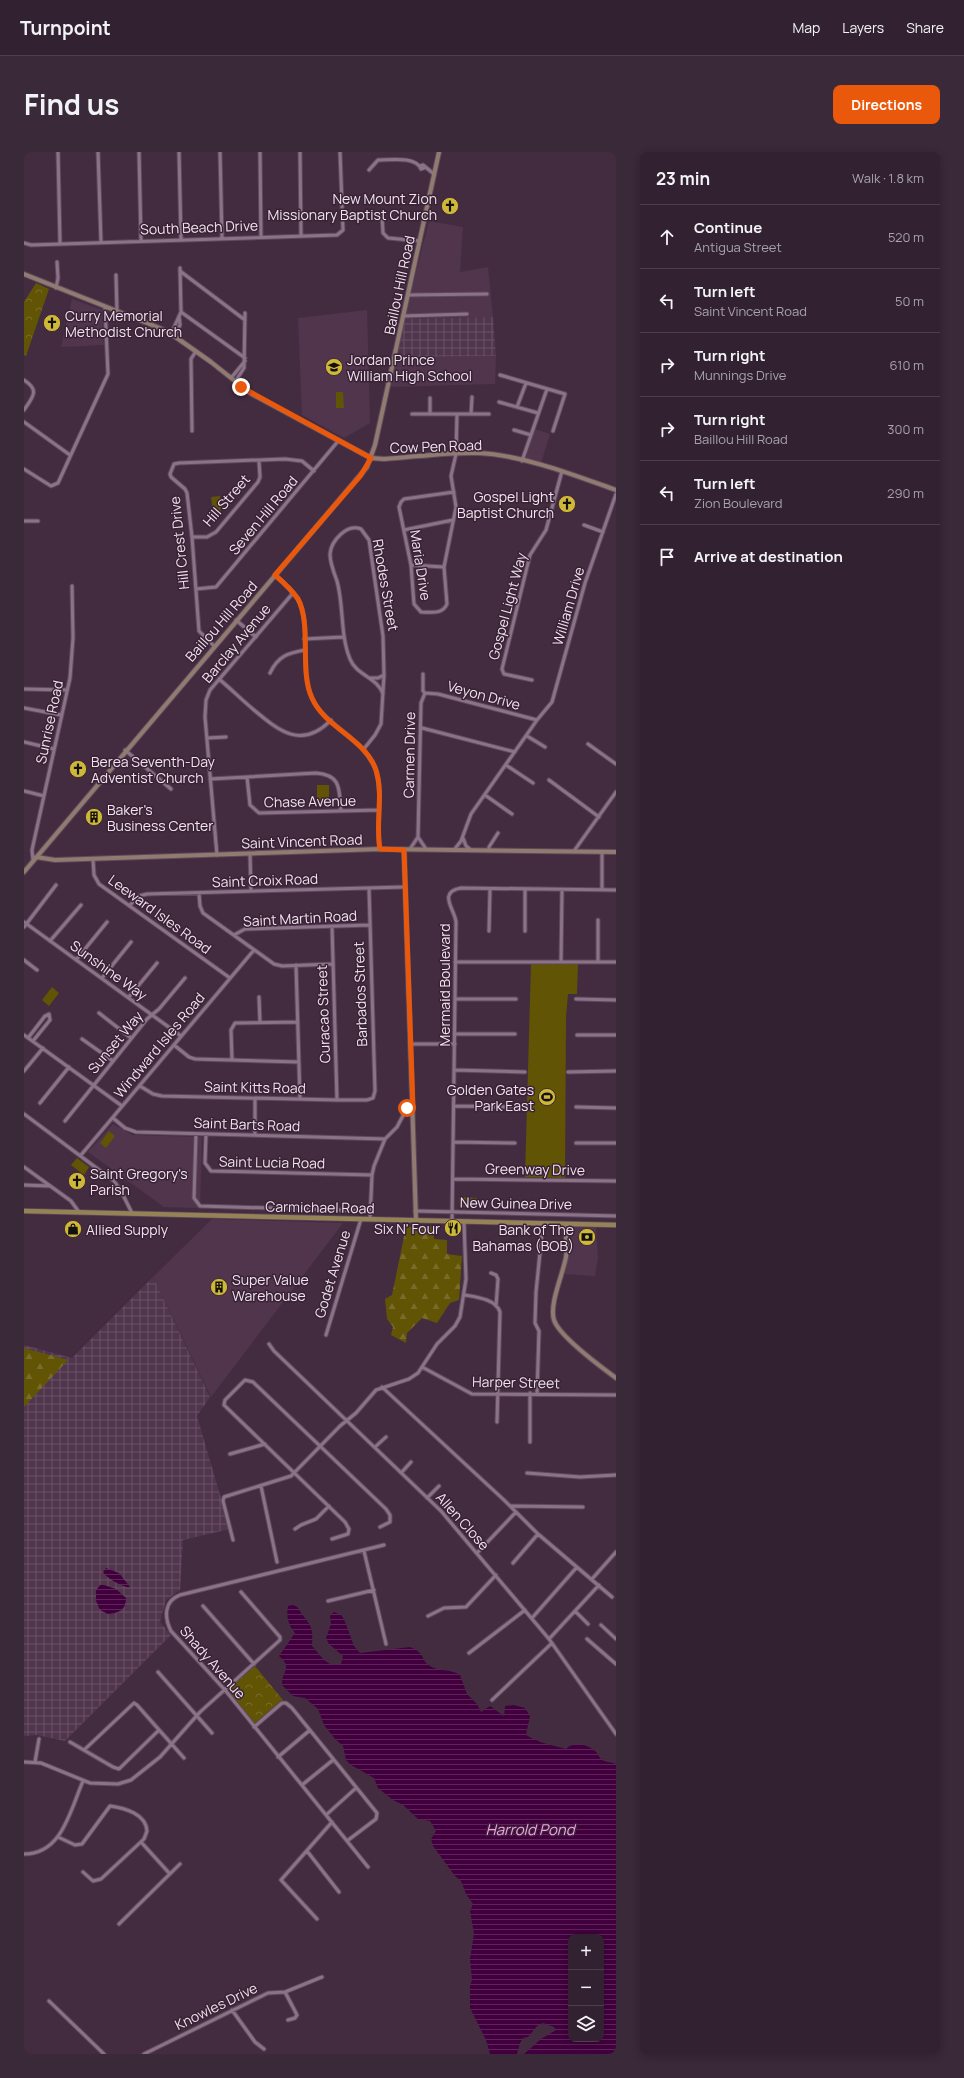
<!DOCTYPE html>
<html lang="en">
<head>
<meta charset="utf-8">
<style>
	body { margin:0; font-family:Manrope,sans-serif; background:#3a2938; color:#f1f3f6 }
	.controls { position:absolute; right:12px; bottom:12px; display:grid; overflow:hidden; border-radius:8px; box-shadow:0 2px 10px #0003 }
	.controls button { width:36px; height:36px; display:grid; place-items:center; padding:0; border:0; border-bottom:1px solid #4d3e4c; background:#322130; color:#f1f3f6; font:20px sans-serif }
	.stop { position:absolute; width:12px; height:12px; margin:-9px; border:3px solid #ea580c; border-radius:50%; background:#fff }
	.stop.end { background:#ea580c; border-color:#fff; box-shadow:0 1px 4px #0008 }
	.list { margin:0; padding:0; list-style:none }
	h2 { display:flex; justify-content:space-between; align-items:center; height:52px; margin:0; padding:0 16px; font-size:17px }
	h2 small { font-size:13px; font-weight:400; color:#a8a3ab }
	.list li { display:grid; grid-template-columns:26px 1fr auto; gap:12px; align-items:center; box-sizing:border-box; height:64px; padding:0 16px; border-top:1px solid #4d3e4c }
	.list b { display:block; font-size:15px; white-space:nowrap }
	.list p { margin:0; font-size:13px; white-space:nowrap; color:#a8a3ab }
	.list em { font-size:13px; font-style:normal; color:#a8a3ab }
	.icon { flex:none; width:22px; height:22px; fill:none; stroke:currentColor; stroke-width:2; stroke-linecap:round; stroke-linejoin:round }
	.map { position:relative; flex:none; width:592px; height:1902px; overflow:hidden; border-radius:8px }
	header { display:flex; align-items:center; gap:24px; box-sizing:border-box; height:56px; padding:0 20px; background:#322130; border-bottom:1px solid #4d3e4c }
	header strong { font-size:19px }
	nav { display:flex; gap:22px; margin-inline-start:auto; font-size:14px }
	.intro { display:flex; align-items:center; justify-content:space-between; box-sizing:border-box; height:96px; padding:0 24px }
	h1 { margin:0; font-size:28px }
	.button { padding:10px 18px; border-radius:8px; background:#ea580c; color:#fff; font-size:14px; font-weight:700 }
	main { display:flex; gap:24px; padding:0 24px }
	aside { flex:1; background:#322130; border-radius:8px; box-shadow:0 2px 10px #0003 }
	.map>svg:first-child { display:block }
	.built { fill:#51354d }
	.industrial { fill:url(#industrial-grid) }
	.forest { fill:url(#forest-firs) }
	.park { fill:url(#park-crowns) }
	.pitch { fill:#615405 }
	.water { fill:url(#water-rules); fill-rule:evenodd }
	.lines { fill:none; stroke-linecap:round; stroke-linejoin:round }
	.street-casing { stroke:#5d4a5b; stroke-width:5 }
	.secondary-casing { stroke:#5d4a5b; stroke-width:6 }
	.primary-casing { stroke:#5d4a5b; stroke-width:6 }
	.street { stroke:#8c7288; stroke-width:3 }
	.secondary { stroke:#917a70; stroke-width:4 }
	.primary { stroke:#968257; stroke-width:4.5 }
	.route { stroke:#ea580c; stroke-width:5 }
	.labels { text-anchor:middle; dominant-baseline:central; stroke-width:3; stroke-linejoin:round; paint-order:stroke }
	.poi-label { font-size:14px; fill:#f1e2ee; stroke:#392236; text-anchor:start }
	.street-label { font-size:14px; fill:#f1e2ee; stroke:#392236 }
	.water-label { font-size:15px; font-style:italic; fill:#fb9def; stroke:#392236 }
</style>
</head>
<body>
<header>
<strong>Turnpoint</strong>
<nav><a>Map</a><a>Layers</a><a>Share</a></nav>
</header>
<div class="intro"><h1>Find us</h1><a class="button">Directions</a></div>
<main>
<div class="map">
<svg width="592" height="1902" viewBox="0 0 592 1902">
	<defs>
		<pattern id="industrial-grid" width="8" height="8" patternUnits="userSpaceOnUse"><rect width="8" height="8" fill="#51354d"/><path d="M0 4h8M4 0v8" fill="none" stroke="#6a5267"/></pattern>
		<pattern id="forest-firs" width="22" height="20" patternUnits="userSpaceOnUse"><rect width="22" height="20" fill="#615405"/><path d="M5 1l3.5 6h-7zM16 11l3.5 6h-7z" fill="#786c2a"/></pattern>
		<pattern id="park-crowns" width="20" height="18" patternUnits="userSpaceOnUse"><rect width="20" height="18" fill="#615405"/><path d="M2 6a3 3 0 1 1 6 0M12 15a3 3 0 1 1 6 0" fill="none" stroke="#786c2a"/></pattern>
		<pattern id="water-rules" width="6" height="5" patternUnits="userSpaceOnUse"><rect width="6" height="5" fill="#41003d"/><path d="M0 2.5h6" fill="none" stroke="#5d2559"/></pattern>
	</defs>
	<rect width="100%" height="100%" fill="#432c40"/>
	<path class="built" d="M405,69l34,6 -3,45 28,-5 5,50 -89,2z
		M48,147l30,11 2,35 -43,2z
		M343,158l3,113 -26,15 -42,-23 -4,-97z
		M472,204l-1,28 -106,3 7,-30z
		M511,277l15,5 -9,29 -14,-4 -1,-2z
		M89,972l19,11 70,2 -2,71 -36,-1 -76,-55z
		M188,1067l131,4 -132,174 -58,-120z
		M541,1074l31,1 2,31 -3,18 -31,-2 3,-17z"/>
	<path class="industrial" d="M469,165l3,39 -100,1 8,-38z
		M129,1125l57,120 -13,19 33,113 -47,11 -3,50 -14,10 -6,22 11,13 -106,106 -28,-6 -13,1v-391l48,13z"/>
	<path class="forest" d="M410,1074v13l13,1v14l15,2 -3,44 -9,3 -13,20 -15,-5 -15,15 -1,10 -15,-8 2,-8 -6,-8 -2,-20 7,-4 14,-68z
		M0,1196l44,12 -44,47z"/>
	<path class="park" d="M12,131l13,6 -23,67 -2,-1v-53z
		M231,1514l28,34 -29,24 -27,-34z"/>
	<path class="pitch" d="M312,240h7l1,16h-8z
		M196,344l1,15 -8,1 -2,-15z
		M293,633h12v18h-12z
		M507,811l47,1 -1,30h-9l-2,23 -1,161 -40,-1z
		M28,835l7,6 -10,13 -7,-6z
		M85,979l6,5 -9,12 -6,-5z
		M53,1006l12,9 -5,8 -13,-10z
		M435,1045l18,1v10l-18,-1z"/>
	<path class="water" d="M82,1416l13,5 11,14c-6,1 -24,-9 -27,-15z
		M77,1432l15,5 10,9c0,12 -7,15 -18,16l-8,-4 -4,-9v-11z
		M269,1453c6,2 5,3 8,8 11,14 12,14 11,33 9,9 14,22 29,18l2,-8 -14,-12 -3,-6 5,-14 -1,-8 4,-4 7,3 3,4 10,27 6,7 50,-6c16,6 10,13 20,19 7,5 21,3 30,9l7,19 10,10 4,8 9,-6 14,10 1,-10 9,-1 11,3 5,8 -4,19c13,8 26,10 40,14 7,-8 21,-5 29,2 3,2 3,5 6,8 3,3 10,3 15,5v290h-92l17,-15 15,-9 -2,-3 -11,-4 -6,3 -9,11 -5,1 -3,5 -3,11h-27l-4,-14 -16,-32v-22l2,-6 -2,-21 4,-25 -4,-23 3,-7 -7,-10 -5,-13 -6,-5 -22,-30 -2,-7 5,-8 -6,-10 -12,-2 -15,-14 -10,-5 -15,-12 -4,-10 -23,-13 -5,-5 -3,-14 -8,-7 -11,-14 -6,-16 -13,-11 -12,-2 -11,-11c0,-15 11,-17 -3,-29l16,-23c-7,-8 -9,-17 -7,-27zM547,1785h30v102h-30z"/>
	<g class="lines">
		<defs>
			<path id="street" d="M34,0l2,91
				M74,0l3,90
				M115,0l2,88
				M155,0l2,87
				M196,0l2,86
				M236,0l1,85
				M276,0l1,83
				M396,14l3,-1 11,9
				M345,18l9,-10c12,0 38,-4 43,9l3,-1
				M358,63l1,18 5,5 32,3
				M0,91l7,2 306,-10 6,-5 -3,-78
				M156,119l65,49
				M92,123l1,37
				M32,136l2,-10 -1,-16
				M384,143l79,-1
				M157,160l64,46
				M379,164l64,-2
				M147,182l10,-22 -1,-44
				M151,184l5,-11 -1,-9
				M476,223l65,19 -12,37
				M207,226l14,-17
				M0,228c16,10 9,17 0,30
				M211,230l9,-14 1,-55
				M475,250l39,11
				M493,255l9,-24
				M388,262h77
				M406,262v-16
				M447,262l1,-17
				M0,270l46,33
				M490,278l17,5
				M168,279l-1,-72 5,-8
				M498,309l25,-72
				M0,317l27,17 7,-3 50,-109 -3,-67
				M430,340l-50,7 -3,3 -2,5 12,58 3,39 7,8c10,0 21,3 26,-8l-3,-37 12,-60 -5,-31 5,-22 1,-40
				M0,369h14
				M560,373l19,7
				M380,378l49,-10
				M168,385h15l9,-5 42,-50 2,-5 -1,-16
				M387,413l33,2
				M251,423c8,7 17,15 23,24 14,26 1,72 14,99 13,29 53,40 64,73 8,25 -1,52 4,78
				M172,437l20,-2 123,-147
				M212,468l20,17
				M280,487l40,-2
				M190,494l-15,-15 -7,-94 -5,-44 -2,-4 -14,-12 -1,-3 4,-10 5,-1 106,-4 17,2 12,10
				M246,521c8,-17 18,-20 35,-23
				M399,522v17l2,2
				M345,526h9l6,-3
				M195,527c12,10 23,21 35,31 25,21 48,40 77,10
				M508,528l-28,-6 -2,-5 28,-114 16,-25 16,-59
				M0,537l43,1
				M401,541l13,1 99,26
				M0,556l37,7
				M398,576l93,24
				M503,584l18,11
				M183,586l19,-1
				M0,590l30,7
				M564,592l28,20
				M101,598l46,39
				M339,598l12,-15 6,-11 3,-49 -1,-39 -14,-96 -8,-11c-14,-6 -30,12 -31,25 0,9 4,19 7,27 7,25 3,54 13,78 6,16 28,19 33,35
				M482,613l27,18
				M223,625l3,28 9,8 120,-3
				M186,627l106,-6c26,2 23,17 25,38
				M525,628l50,37
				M0,639l20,5
				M461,643l27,19
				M394,685l8,12
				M439,686l3,8 5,4
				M386,697l8,-12 3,-134 4,-10
				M430,698l7,-9 10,-27 66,-94 15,-18 33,-119 31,-89
				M465,698v-3l9,-14
				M550,699l42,-59
				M226,702l1,37
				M193,703l-12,-138 1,-17 4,-10 83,-97
				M69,707l1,16 5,9 131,94
				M9,708l-1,-10 38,-172 3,-40 -1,-52
				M501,737v42
				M578,737v-37
				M175,741l1,13 3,7 71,51 8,2 50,-2
				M106,753l9,-9 8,-2 258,-7
				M574,768v42
				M0,770l157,114
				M308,774l5,174
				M0,775l32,-42
				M465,779l1,-42
				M210,783l11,-6 124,-4
				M26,789l31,-36
				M0,808l13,10
				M52,808l31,-38
				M431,810h161
				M537,810l1,-72
				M272,813l4,134
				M78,826l29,-36
				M105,845l28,-34
				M235,845l1,25
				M431,847h61
				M552,847l40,1
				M75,861l32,25
				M431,882h60
				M0,883l98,71
				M553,883h39
				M4,886l17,-22 4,-2 1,6 -17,21
				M58,887l31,22
				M387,892h44
				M150,893l15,12 6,2 104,3
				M208,907l-1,-29 4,-7 63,-1
				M430,918l71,2
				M0,919l19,-23
				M544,920l48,-1
				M116,934l13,8 9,2 175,4h30l6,-2 2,-7 -6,-203
				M16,951l29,-36
				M430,954l60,1
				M552,955l40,1
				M0,962l90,67 7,10 11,22
				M89,966l12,10 11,4 249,7
				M41,969l82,-102 12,-10 26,-31
				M172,982l-2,64 6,8 170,5
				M182,982l-1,29 6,8 161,4
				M231,983v-37
				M430,990l61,1
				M552,991h40
				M57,1003l173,-205
				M0,1015l47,34 8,11
				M430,1027l162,2
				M0,1033l26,1
				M391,1059l201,5
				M346,1067l2,-44 2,-9 11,-27 12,-12 10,-19 6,-1
				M428,1069l4,-299c-1,-12 -19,-30 5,-34l155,2
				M467,1121l5,2 2,4 -2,27
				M441,1143c11,2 31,4 35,17l-3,110
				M302,1183l35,-116
				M245,1192l5,7 167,160 108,128 67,95
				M398,1215l50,27 144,1
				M358,1235l122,113 34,34 74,63
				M506,1241v49
				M513,1242l2,-63 -4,-8 1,-31 7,-69
				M351,1295l11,-10
				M206,1302l35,-10
				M377,1321l10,-11
				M503,1321l53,4 36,-2
				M237,1334l16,76
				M403,1346l12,-12
				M487,1354l72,1
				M271,1377l6,-4 15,-6 13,-13
				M308,1387l16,-5 1,-5 -4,-7 -121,-117 1,-5 20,-20 8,2 133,127 4,6v7l-10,5
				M209,1388l-10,-39 1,-4 67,-21 49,-50 16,-13 20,-23 33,-11 9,-6 19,-29 18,-18 5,-9 6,-38 -2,-57
				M340,1399l22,93
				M453,1401l39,-41
				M489,1411l25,-29
				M568,1427l24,-27
				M304,1449l46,-11
				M179,1454l51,58
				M551,1459l13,13
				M404,1464l16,-8 22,-1 30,-32
				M508,1466l45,-51
				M577,1473l15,14
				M525,1487l50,-54
				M563,1487l29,25
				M445,1501l56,-43
				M134,1520l54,61
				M468,1548l60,-57
				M230,1575l28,-24h4l6,5 85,105 -1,6 -29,22
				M46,1590l43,25 6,2 40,-39
				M60,1598l50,-47 3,2 47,53
				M254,1605l32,-27
				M0,1610l17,1 49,20 28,1 13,-4 29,-23 40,-45 80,-72v-3l-39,-45
				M11,1610l4,-23
				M278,1633l31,-25
				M302,1663l30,-27
				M34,1685l17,8 7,-1 28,-38c15,2 36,8 37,25l-3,8 -43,40 -8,2 -10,-9
				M117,1690l29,32
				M283,1699l32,41
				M0,1702c38,0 46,-43 59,-73
				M344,1715l-143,-177 -54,-59c-7,-14 -7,-30 9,-36l204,-50
				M293,1767l-36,-39 51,-58
				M95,1772l61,-60
				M261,1840l12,23 -2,3 -7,2
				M25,1849l55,53
				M208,1858l23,32 9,7
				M120,1902l124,-61 17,-1 37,-15"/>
			<path id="secondary" d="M0,122l143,57 44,31 39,31 121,65 13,1c31,-2 63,-7 94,-6 45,2 96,22 138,37
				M380,698l12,370
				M12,705l19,3 325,-11 236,3
				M0,720l343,-405 8,-22 64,-293
				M540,1072c2,11 4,22 2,33 -3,17 -17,47 -12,63 5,16 47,47 62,58"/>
			<path id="primary" d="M0,1059l592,14"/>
		</defs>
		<use href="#street" class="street-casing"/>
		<use href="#secondary" class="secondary-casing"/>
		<use href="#primary" class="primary-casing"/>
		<use href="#street" class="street"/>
		<use href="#secondary" class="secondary"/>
		<use href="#primary" class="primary"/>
	</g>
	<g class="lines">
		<path class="route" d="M217,235l130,71 -10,17 -86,100c8,7 17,15 23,24 14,26 1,72 14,99 13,30 53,40 64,72 8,26 -1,53 4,79l24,1 9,257 -6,1"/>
	</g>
	<defs>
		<symbol id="church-disc" viewBox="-11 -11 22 22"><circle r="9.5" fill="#cfb837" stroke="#392236"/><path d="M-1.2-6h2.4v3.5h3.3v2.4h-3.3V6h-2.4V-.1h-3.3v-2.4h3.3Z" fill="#111"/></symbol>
		<symbol id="school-disc" viewBox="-11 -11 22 22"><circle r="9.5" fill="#cfb837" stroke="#392236"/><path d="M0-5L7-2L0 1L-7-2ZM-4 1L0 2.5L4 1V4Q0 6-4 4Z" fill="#111"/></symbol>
		<symbol id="building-disc" viewBox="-11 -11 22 22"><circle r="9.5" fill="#cfb837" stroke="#392236"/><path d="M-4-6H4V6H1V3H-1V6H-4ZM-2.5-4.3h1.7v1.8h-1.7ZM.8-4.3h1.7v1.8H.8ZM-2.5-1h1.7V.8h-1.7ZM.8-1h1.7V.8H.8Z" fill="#111"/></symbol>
		<symbol id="stadium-disc" viewBox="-11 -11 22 22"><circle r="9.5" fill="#cfb837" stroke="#392236"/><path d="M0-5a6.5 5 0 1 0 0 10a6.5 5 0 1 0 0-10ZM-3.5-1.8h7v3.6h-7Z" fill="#111"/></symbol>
		<symbol id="restaurant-disc" viewBox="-11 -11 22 22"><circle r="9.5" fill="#cfb837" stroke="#392236"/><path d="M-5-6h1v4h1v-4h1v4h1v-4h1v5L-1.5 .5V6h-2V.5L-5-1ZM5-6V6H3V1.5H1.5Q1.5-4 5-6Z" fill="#111"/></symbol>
		<symbol id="shop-disc" viewBox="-11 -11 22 22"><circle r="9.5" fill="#cfb837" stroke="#392236"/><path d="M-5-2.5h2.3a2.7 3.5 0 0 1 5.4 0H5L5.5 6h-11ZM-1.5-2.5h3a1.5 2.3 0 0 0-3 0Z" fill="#111"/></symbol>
		<symbol id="bank-disc" viewBox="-11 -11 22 22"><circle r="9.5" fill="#cfb837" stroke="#392236"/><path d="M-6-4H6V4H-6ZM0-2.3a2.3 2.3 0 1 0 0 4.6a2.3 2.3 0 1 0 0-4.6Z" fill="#111"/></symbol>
	</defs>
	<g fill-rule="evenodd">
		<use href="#church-disc" x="416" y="44" width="20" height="20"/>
		<use href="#church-disc" x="18" y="161" width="20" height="20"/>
		<use href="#school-disc" x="300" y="205" width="20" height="20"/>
		<use href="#church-disc" x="533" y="342" width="20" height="20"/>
		<use href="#church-disc" x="44" y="607" width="20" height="20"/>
		<use href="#building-disc" x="60" y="655" width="20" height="20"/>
		<use href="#stadium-disc" x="513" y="935" width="20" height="20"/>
		<use href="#church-disc" x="43" y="1019" width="20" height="20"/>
		<use href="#restaurant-disc" x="419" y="1066" width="20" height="20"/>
		<use href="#shop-disc" x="39" y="1067" width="20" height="20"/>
		<use href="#bank-disc" x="553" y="1075" width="20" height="20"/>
		<use href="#building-disc" x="185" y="1125" width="20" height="20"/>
	</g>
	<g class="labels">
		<g class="poi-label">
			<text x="413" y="46" text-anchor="end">New Mount Zion<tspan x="413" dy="16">Missionary Baptist Church</tspan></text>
			<text x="41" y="163">Curry Memorial<tspan x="41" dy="16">Methodist Church</tspan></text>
			<text x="323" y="207">Jordan Prince<tspan x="323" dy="16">William High School</tspan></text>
			<text x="530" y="344" text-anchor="end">Gospel Light<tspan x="530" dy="16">Baptist Church</tspan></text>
			<text x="67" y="609">Berea Seventh-Day<tspan x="67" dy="16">Adventist Church</tspan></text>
			<text x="83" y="657">Baker's<tspan x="83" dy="16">Business Center</tspan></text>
			<text x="510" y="937" text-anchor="end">Golden Gates<tspan x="510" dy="16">Park East</tspan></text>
			<text x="66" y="1021">Saint Gregory's<tspan x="66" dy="16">Parish</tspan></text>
			<text x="416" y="1076" text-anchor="end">Six N' Four</text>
			<text x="62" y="1077">Allied Supply</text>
			<text x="550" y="1077" text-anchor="end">Bank of The<tspan x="550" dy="16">Bahamas (BOB)</tspan></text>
			<text x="208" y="1127">Super Value<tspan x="208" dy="16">Warehouse</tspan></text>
		</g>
		<g class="street-label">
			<text transform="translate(175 75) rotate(-2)">South Beach Drive</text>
			<text transform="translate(375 133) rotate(-78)">Baillou Hill Road</text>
			<text transform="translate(412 294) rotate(-2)">Cow Pen Road</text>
			<text transform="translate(202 348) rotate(-49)">Hill Street</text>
			<text transform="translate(239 363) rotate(-50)">Seven Hill Road</text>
			<text transform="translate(155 391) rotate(-96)">Hill Crest Drive</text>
			<text transform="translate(397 413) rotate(81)">Maria Drive</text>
			<text transform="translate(362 433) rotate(80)">Rhodes Street</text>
			<text transform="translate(483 454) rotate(-75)">Gospel Light Way</text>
			<text transform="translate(544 454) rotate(-74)">William Drive</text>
			<text transform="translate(197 469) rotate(-49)">Baillou Hill Road</text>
			<text transform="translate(212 491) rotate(-50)">Barclay Avenue</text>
			<text transform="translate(460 543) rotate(15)">Veyon Drive</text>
			<text transform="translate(25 570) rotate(-78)">Sunrise Road</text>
			<text transform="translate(385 603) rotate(-89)">Carmen Drive</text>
			<text transform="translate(286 649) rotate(-1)">Chase Avenue</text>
			<text transform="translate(278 689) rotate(-2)">Saint Vincent Road</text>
			<text transform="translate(241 728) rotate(-2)">Saint Croix Road</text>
			<text transform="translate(136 762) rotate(36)">Leeward Isles Road</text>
			<text transform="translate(276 766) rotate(-3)">Saint Martin Road</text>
			<text transform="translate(85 818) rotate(36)">Sunshine Way</text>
			<text transform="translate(420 833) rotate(-90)">Mermaid Boulevard</text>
			<text transform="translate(336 842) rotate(-92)">Barbados Street</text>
			<text transform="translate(299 862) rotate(-92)">Curacao Street</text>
			<text transform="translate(91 890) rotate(-50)">Sunset Way</text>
			<text transform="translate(135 893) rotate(-50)">Windward Isles Road</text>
			<text transform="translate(231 935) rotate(1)">Saint Kitts Road</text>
			<text transform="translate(223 972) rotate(2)">Saint Barts Road</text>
			<text transform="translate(248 1010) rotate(1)">Saint Lucia Road</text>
			<text transform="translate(511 1017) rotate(1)">Greenway Drive</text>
			<text transform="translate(492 1051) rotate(1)">New Guinea Drive</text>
			<text transform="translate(296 1055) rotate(1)">Carmichael Road</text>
			<text transform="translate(308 1122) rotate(-73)">Godet Avenue</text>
			<text transform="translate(492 1230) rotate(1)">Harper Street</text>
			<text transform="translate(439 1369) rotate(48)">Allen Close</text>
			<text transform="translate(189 1510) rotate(49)">Shady Avenue</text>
			<text transform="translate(192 1854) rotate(-26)">Knowles Drive</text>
		</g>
		<g class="water-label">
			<text x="506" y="1677">Harrold Pond</text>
		</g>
	</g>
</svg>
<div class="controls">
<button>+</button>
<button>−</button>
<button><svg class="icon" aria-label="layers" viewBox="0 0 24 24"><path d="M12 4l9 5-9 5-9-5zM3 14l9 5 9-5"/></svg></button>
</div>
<div class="stop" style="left:383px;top:956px"></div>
<div class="stop end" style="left:217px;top:235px"></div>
</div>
<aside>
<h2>23 min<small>Walk · 1.8 km</small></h2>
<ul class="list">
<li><svg class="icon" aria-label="ahead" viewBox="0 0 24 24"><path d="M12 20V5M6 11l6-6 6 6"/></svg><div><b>Continue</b><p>Antigua Street</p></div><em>520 m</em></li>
<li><svg class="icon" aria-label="left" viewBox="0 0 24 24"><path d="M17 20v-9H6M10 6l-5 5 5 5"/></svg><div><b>Turn left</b><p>Saint Vincent Road</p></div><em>50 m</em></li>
<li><svg class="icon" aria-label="right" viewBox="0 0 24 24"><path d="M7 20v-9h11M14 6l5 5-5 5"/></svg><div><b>Turn right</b><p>Munnings Drive</p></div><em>610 m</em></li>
<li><svg class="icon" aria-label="right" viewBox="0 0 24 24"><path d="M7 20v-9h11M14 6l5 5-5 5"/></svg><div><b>Turn right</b><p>Baillou Hill Road</p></div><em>300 m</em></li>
<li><svg class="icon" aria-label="left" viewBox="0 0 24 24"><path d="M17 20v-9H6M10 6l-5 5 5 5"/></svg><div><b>Turn left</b><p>Zion Boulevard</p></div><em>290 m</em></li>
<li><svg class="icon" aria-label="arrive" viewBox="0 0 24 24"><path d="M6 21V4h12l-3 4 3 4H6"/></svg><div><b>Arrive at destination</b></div></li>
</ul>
</aside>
</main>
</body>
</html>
